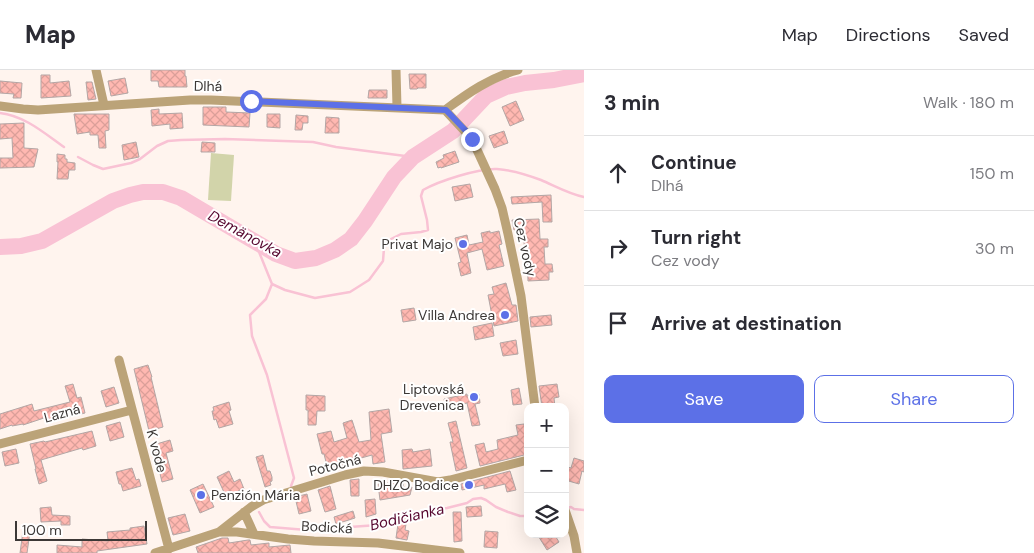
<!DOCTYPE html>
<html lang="en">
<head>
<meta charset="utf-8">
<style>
	body { margin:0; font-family:"DM Sans",sans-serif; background:#f7f7f7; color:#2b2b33 }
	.controls { position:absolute; right:15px; bottom:15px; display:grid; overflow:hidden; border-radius:10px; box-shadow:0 5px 20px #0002 }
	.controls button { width:45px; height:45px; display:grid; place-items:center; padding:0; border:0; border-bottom:1px solid #e1e1e2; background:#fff; color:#2b2b33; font:25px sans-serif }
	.scale { position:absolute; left:15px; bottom:12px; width:132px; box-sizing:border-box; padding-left:5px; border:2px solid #3c3836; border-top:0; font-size:14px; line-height:18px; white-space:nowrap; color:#3c3836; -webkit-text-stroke:4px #fff; paint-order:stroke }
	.stop { position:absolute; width:15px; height:15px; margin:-11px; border:4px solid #5c70e7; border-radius:50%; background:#fff }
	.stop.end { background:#5c70e7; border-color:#fff; box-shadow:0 1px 5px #0008 }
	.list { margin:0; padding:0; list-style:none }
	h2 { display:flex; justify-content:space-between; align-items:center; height:65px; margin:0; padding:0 20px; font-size:21px }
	h2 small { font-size:16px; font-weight:400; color:#7c7c81 }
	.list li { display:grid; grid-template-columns:32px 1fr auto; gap:15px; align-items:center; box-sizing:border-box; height:75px; padding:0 20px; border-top:1px solid #e1e1e2 }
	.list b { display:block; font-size:19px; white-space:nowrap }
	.list p { margin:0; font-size:16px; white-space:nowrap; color:#7c7c81 }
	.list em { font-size:16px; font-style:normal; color:#7c7c81 }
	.actions { display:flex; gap:10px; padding:15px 20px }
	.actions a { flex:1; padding:11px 0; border:1px solid #5c70e7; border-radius:10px; text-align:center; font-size:18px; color:#5c70e7 }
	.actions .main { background:#5c70e7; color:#fff }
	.icon { flex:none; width:28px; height:28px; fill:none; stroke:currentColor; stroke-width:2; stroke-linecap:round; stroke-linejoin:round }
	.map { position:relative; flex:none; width:584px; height:483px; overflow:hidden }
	header { display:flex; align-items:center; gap:30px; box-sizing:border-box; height:70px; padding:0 25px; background:#fff; border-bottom:1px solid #e1e1e2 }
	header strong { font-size:24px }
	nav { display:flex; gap:28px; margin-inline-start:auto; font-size:18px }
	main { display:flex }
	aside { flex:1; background:#fff }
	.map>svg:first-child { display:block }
	.grass { fill:#d2d4aa }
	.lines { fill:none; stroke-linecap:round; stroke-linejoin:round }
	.stream { stroke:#f9c2d4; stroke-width:2.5 }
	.river { stroke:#f9c2d4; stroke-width:16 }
	.building { fill:url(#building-cross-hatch); stroke:#b3a6a5 }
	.minor { stroke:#bba378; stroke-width:9 }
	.route { stroke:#5c70e7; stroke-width:6 }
	.poi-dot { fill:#5c70e7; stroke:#fff; stroke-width:2 }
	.labels { text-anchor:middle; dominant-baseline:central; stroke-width:4; stroke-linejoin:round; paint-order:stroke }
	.street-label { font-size:14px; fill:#3c3836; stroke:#fff }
	.poi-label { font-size:14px; fill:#3c3836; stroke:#fff; text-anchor:end }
	.water-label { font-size:15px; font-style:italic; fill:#55062e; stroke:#fff }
</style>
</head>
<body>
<header>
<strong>Map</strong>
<nav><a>Map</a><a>Directions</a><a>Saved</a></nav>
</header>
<main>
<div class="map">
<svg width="584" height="483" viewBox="0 0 584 483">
	<defs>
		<pattern id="building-cross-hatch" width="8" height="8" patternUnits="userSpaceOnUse" patternTransform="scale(1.25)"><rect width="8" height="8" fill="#ffb8b1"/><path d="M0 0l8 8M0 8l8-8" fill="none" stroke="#db9f99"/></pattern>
	</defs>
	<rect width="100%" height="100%" fill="#fff4ee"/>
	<path class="grass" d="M211,83l23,2 -3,46 -23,-1z"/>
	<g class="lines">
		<path class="stream" d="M0,43c25,3 44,20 64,34
			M78,87l15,8 10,4 28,-6 9,-4 17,-13 11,-5 13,-1 44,-1 88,3 23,5 77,10
			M255,172l17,42 -6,15 -16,16 2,21 15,39 27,103 -3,8
			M272,214l13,6 30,8 35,-6 19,-12 14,-19 1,-13 7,-9 10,-5 20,-2 7,-2 -1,-10 -6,-24 2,-6c16,-9 56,-22 74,-21 14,1 31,6 44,11 14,6 28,14 43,17
			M566,438l5,-1 3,2 10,1
			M259,442l5,9 6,6 37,3 71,-5 12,-4 7,-5 50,-8 20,-5 6,-4 8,-1 5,2 10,7 12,5 12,4h8"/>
		<path class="river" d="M0,177l21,-1 21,-5 71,-40 17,-6 13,-3h20l18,6 95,56 19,7 21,-3 19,-8 16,-11 14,-18 29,-44 19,-20 40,-26 33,-35 20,-9 19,-4 29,-3 30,-6"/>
	</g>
	<path class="building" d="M151,0h34v6h1l1,11h-28l-1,-6h-7z
		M409,4h17v14h-8l-1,1h-7z
		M41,5h9v8l19,-2 2,15 -30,2z
		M125,8l3,15 -17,3 -3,-15z
		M0,11l22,2 -1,15h-8l1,-4 -14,-1z
		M86,12h6l4,17 -8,1z
		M369,20h18v8h-19z
		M516,31l8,19 -14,6 -8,-19z
		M203,37h23v5l24,1 -1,14 -46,-2z
		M159,39v5l23,-1 1,15 -13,1v-5l-18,2 -1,-16z
		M74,44h35v16l-4,1 1,17h-7l-1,-13h-8v-3l-13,2z
		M267,44h13v14l-13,-1z
		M296,45l12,1v7h-5l-1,7h-7z
		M326,47l13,1v15h-14z
		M24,53v25l14,1 -4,18 -34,1v-10h13l-1,-20 -12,1v-15z
		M504,61l4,12 -14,5 -5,-12z
		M136,72l3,15 -15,3 -2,-15z
		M202,72l13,1v9h-14z
		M455,81l4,11 -18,6v-1l-3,1 -2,-6 8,-4 -1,-3z
		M57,84l8,1v4h2v3l8,1v7h-6l-1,9h-11l1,-17h-1z
		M470,114l3,13 -18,4 -3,-14z
		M551,125l1,27h-9l-1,-20 -30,2 -1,-7z
		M539,149l1,20h8v8h-4l1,17h7l1,8h-4v8l-21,1 -1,-26h-2l-2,-25h-9l-2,-10z
		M490,161v2l9,-2 3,13 -3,1 5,21 -17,4 -5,-21 -15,4 4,20 -10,3 -3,-13 3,-1 -6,-24 12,-3 2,10 14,-3 -2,-9z
		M506,213l6,22h4l2,16 -24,5 -6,-31 6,-1 -2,-7z
		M414,238l2,12 -13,2 -2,-12z
		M551,245l1,10 -21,2 -1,-10z
		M492,253l2,13 -19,4 -2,-13z
		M516,270l2,14 -15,2 -3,-13z
		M148,295l4,12h-1l12,50 -14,4 -15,-62z
		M73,314l4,14 4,-1 4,16 -37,9 -1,-5 -24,8v-1l-11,2v-1l-12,4v-15l32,-10 2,7 36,-9 -5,-16z
		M557,314l2,13 -5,1 1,9h-13l-3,-21z
		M114,317l5,16 -13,4 -5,-16z
		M519,318l3,16 -9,1 -2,-15z
		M467,324v2l12,-2 1,9 -5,1 5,21 -8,1 -5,-23 -21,4 -2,-8z
		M306,325l19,1v15h-8l-1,14h-8v-15h-2z
		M229,332l2,8 -2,1 4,13 -14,4 -3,-9 -2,1 -2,-9h2l-1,-4z
		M389,339l3,23 -11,2 4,28 -12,2 -1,-9 -29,8v4l-15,3 -4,-16h-2l-5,-20 14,-3 3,11 13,-4 -4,-15 9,-3 7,22 12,-2 -2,-28z
		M456,351l11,47 -11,3 -6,-29h3l-5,-19z
		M120,352l4,15 -14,4 -4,-15z
		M524,354l4,20v10l-48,12 -5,-21 9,-2 2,9 12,-3 -1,-9 21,-5 -2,-10z
		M92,361l4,15 -13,4 -1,-2 -41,12 6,21 -8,3 -4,-15h1l-6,-25 14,-3 1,1z
		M170,370l3,11 -7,2 7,26 -11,3 -9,-37z
		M16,379l3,14 -14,3 -3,-14z
		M412,379l1,3 17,-3 2,17 -29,3 -1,-19z
		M263,385l4,16h3l2,6v4l-2,1 1,3 -6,2 -9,-30z
		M574,388l10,3v11l-2,-1 -3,13 -14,-4v-14l6,2z
		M132,398l4,12 3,-1 2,7 -18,5 -2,-7h-2l-3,-12z
		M229,401l5,11 6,-3 4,10 -6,2 2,5 -12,5 -11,-24z
		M510,401l6,19 -9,2 -2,-8 -21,5v-4l-22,5 -1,-6z
		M359,409v17h-8l-1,-16z
		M401,412h2l1,7 8,-2 -2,8 -30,5 -2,-16z
		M203,414l11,23 -14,6 -10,-23z
		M330,416l6,23 -11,3 -7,-22z
		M307,424l4,17 -12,3 -4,-17z
		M375,429l1,15 -10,3 -1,-17z
		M481,436l1,10 -15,1 -1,-10z
		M51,437l1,8 18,1v9h-9v-4l-20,1 -1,-14z
		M353,441l2,7 -19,6 -2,-7z
		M453,442h8l1,29 -8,1z
		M185,444l5,17 -17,4 -5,-17z
		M399,447l8,1 -2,12 4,1 -2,9 -11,-2z
		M144,456l3,18 -50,7v2h-40v-8l25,2v-8l26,2 -1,-9 23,-2v-2z
		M23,461l7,1 -3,21h-7z
		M485,461l13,1 -1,16 -13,-1z
		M537,464h17l5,8 -12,8z
		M222,468h6l1,5 19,-3h2l1,5 18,-2v4l21,-2 1,8h-93l-2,-6z"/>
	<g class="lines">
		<path class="minor" d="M96,0l8,35
			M396,0l1,37
			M0,36l23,3 15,1 152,-10h21l234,10
			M445,40l27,29 23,50 7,19 6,26 13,62 14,111
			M445,40c23,-17 46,-33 73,-40
			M119,290l50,189
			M0,374l132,-34
			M565,440l9,26 3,17
			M244,442l10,22
			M219,462l32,-25 12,-7 82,-25 19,-4 19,1 55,10 12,-2 78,-20
			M155,483l64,-21h18l51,7 26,2 64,2 82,10"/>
	</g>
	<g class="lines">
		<path class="route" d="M251,31l195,9 20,21 6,8"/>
	</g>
	<g class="poi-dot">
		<circle cx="463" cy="174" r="5"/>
		<circle cx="505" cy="245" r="5"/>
		<circle cx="474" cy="327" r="5"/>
		<circle cx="469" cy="415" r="5"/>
		<circle cx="201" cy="425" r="5"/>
	</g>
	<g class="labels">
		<g class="street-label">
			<text transform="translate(208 16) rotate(1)">Dlhá</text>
			<text transform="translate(525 177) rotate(77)">Cez vody</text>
			<text transform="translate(62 343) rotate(-15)">Lazná</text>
			<text transform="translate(157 381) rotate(75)">K vode</text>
			<text transform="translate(335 395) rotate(-14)">Potočná</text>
			<text transform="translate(327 457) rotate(3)">Bodická</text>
		</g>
		<g class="poi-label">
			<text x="453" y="174">Privat Majo</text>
			<text x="495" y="245">Villa Andrea</text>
			<text x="464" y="319">Liptovská<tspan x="464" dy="16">Drevenica</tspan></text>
			<text x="459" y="415">DHZO Bodice</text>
			<text x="211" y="425" text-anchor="start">Penzión Mária</text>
		</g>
		<g class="water-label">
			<text transform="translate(245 164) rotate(29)">Demänovka</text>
			<text transform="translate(407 447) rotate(-13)">Bodičianka</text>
		</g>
	</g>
</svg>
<div class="controls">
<button>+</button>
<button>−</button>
<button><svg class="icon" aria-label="layers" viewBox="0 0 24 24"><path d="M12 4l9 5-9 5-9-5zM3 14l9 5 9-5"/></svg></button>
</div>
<div class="scale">100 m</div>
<div class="stop" style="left:251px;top:31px"></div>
<div class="stop end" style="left:472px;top:69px"></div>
</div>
<aside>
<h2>3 min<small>Walk · 180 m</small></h2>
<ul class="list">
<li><svg class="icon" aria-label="ahead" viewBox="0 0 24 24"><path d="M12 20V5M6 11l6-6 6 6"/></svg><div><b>Continue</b><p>Dlhá</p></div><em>150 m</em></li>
<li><svg class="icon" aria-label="right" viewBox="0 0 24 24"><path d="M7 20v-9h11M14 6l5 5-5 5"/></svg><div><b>Turn right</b><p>Cez vody</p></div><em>30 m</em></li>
<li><svg class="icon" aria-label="arrive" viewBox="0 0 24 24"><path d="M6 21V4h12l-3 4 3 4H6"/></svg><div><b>Arrive at destination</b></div></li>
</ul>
<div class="actions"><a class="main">Save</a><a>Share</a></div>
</aside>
</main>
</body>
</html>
